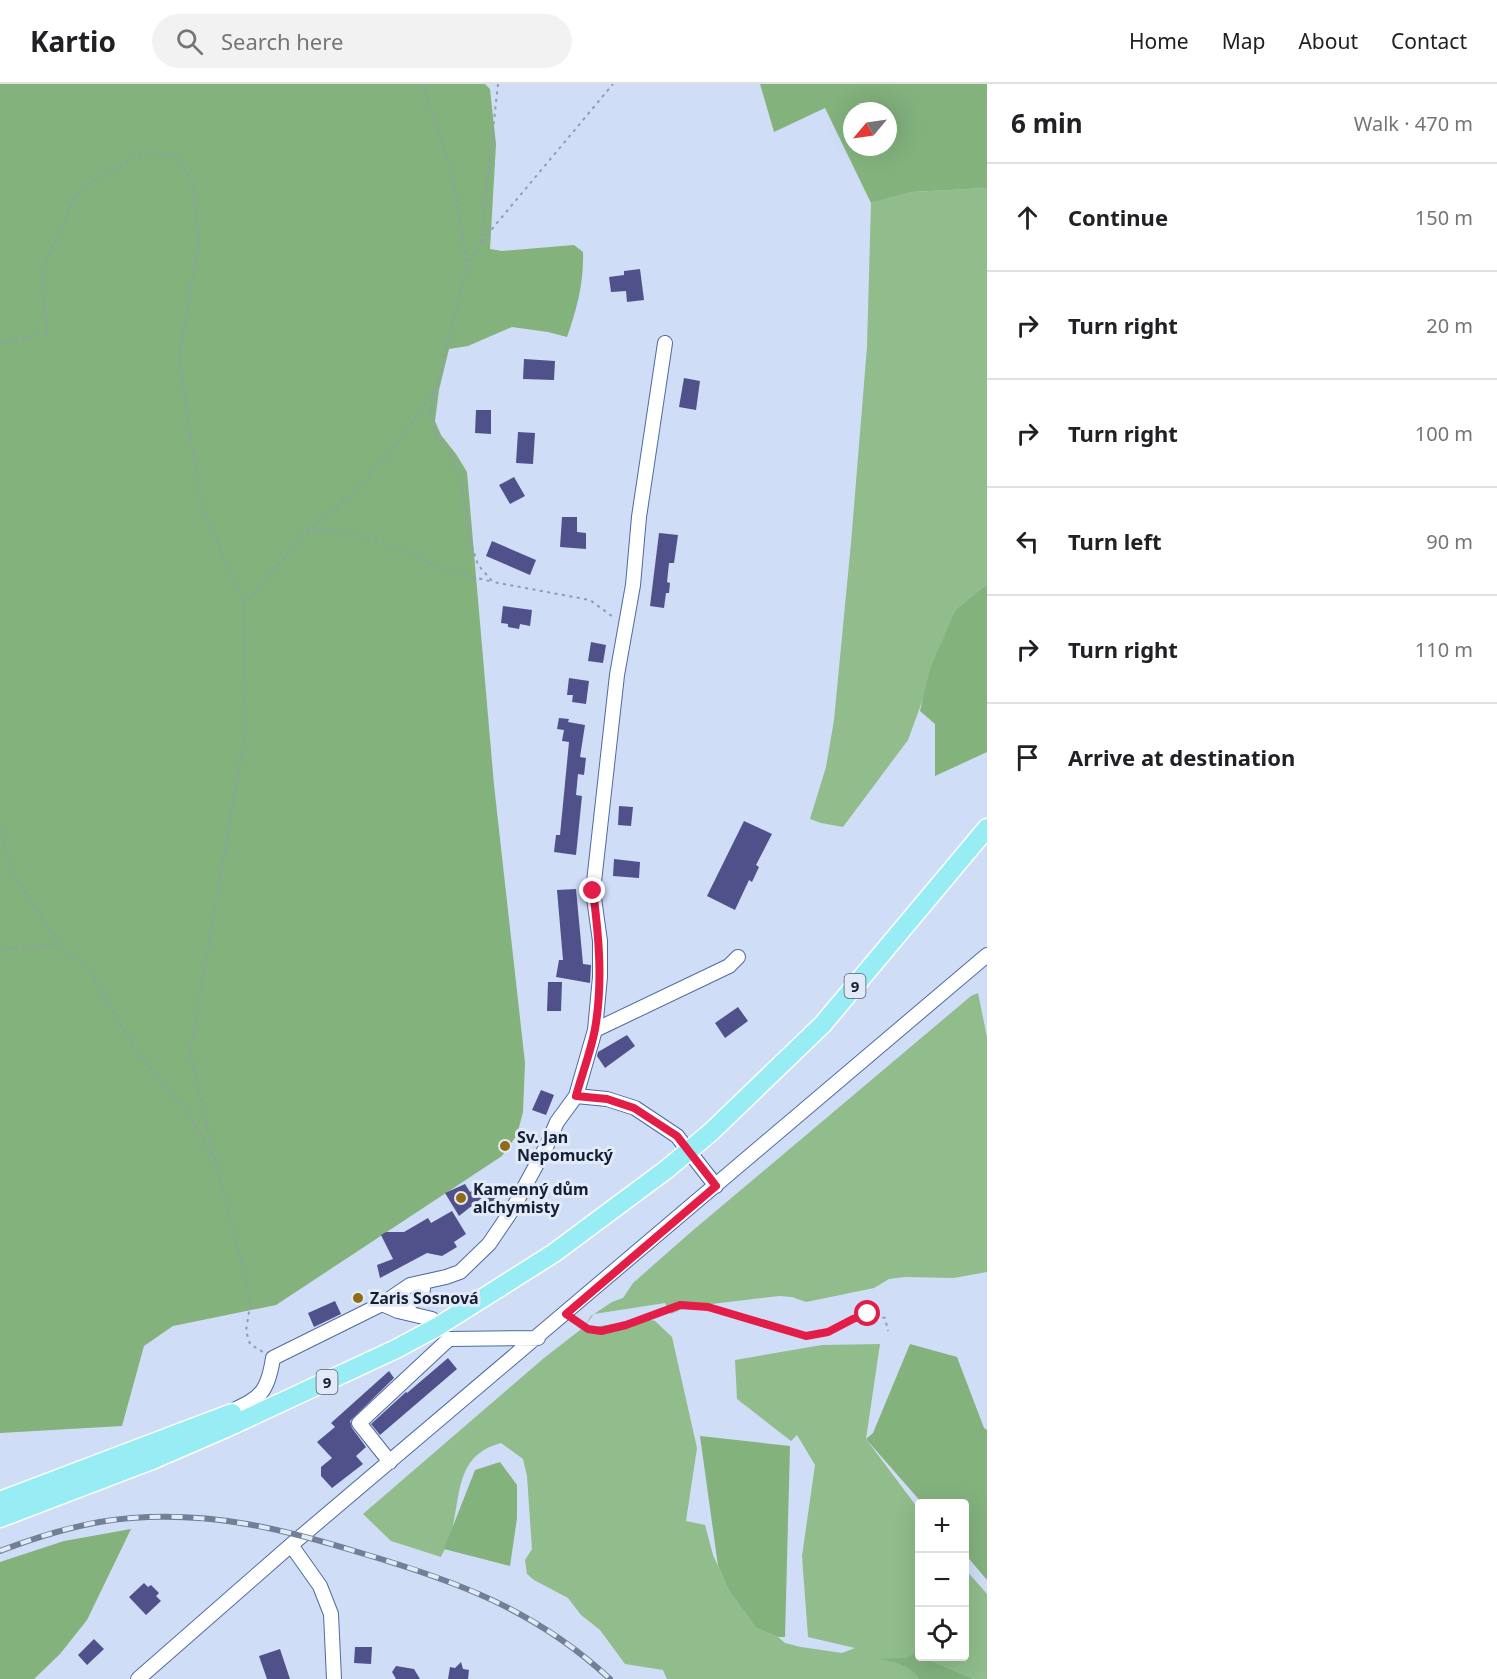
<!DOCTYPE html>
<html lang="en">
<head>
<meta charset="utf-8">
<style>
	body { margin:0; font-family:"Noto Sans",sans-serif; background:#f2f2f2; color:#202124 }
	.controls { position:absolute; right:18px; bottom:18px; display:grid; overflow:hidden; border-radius:6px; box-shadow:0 6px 24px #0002 }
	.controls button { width:54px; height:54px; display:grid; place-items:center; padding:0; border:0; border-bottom:2px solid #e0e0e0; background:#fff; color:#202124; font:30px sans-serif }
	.compass { position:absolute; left:843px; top:18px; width:54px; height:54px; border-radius:50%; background:#fff; box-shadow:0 6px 24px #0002; rotate:241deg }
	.stop { position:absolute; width:18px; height:18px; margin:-14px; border:4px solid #e11d48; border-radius:50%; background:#fff }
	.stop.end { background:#e11d48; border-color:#fff; box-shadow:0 2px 6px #0008 }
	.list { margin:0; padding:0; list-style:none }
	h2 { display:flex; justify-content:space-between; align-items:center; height:78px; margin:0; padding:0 24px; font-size:26px }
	h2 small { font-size:20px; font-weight:400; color:#757577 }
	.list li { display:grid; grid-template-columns:39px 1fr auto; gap:18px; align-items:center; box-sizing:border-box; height:108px; padding:0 24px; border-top:2px solid #e0e0e0 }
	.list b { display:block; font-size:22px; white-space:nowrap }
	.list em { font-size:20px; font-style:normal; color:#757577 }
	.icon { flex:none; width:33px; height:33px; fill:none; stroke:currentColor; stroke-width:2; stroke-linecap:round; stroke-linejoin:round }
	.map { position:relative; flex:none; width:987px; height:1595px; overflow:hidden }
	header { display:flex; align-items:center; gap:36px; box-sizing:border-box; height:84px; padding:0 30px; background:#fff; border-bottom:2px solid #e0e0e0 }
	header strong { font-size:28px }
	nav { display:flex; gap:33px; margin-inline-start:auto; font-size:21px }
	.search { width:420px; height:54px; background:#f2f2f2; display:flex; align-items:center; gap:15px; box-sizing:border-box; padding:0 21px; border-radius:33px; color:#757577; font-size:22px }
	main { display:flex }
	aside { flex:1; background:#fff }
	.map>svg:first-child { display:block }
	.green { fill:#90bd8b }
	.forest { fill:#83b27d; fill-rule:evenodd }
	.building { fill:#50518a }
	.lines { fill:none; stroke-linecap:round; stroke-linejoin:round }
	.minor-casing { stroke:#4e6ba1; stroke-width:16 }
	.major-casing { stroke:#fff; stroke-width:21 }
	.path { stroke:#8f9cb4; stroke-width:2; stroke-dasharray:3 4.5; stroke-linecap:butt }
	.minor { stroke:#fff; stroke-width:14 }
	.major { stroke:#97edf3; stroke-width:18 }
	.rail-casing { stroke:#728097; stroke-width:6 }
	.rail { stroke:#e3eaf7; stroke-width:4; stroke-dasharray:11; stroke-linecap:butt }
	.major-bridge-casing { stroke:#fff; stroke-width:21; stroke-linecap:butt }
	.major-bridge { stroke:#97edf3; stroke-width:18 }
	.route { stroke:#e11d48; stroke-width:8 }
	.poi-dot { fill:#916a11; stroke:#e3eaf7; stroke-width:2 }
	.labels { text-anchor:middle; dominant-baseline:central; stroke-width:6; stroke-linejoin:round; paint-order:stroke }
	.shield { fill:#e3eaf7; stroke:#525d70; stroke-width:1.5 }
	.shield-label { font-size:15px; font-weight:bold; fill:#142036 }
	.poi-label { font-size:16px; font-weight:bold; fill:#142036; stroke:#e3eaf7; text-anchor:start }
</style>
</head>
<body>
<header>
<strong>Kartio</strong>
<div class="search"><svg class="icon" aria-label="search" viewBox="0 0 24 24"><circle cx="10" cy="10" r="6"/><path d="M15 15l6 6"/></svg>Search here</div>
<nav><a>Home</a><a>Map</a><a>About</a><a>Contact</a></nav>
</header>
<main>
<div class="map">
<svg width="987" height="1595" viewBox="0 0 987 1595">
	<rect width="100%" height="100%" fill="#cfddf6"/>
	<path class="green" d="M987,104v396l-31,25 -48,131 -65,87 -22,-4 -11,-4 16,-52 8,-47 17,-177 16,-196 4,-144 41,-11z
		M978,909l9,44v235l-33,6 -49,-1 -16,2 -15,9 -68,14 -14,-5 -13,-1 -93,11 -15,7 -6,-11 -71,11 -10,13 16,-1 48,-7 7,2 17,16 25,111 -11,73 19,4 8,30 15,34 28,39 21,8 8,7 16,4 41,6 13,-5 -47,-11 -6,-81 13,-91 -18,-30 -6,6 -54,-42 -2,-39 87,-15 58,-1 -14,95 54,72 -1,144 -5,-2 -8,6h-24c14,3 29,8 37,20h-252l-4,-9 -38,-6 -25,-34 -19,-15 -13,-17 -34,-18 -7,-6 -2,-14 7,-11 -5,-73 -4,-17 -22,-16c-45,12 -40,50 -49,88 -2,9 -7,17 -11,26l-50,-16 -28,-27 181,-156 40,-31 7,-11 21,-14 11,-4 10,-15 58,-51 280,-236z
		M965,1485l22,25v85h-13l-52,-22 42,-1z"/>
	<path class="forest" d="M0,0h485l5,5 6,55 -6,105 12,2 72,-6 9,7c1,30 -6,57 -16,85l-19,-5 -36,-5 -44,19 -19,3 -10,41 -4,31 6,14 15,19 11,18 27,313 31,278 -2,49 -6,23 -15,21 -226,149 -103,21 -29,20 -22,80 -122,7z
		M760,0h227v104l-75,4 -41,11 -46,-95 -51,24zM852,27h36v36h-36z
		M987,500v168l-52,24v-52l-15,-13 10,-42 26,-60z
		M910,1260l47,13 27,71 3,2v150l-22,-26 -1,-50 -42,-1 -56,-64 7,-6z
		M700,1352l90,10 -5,191h-6l-23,-9 -28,-39 -10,-23z
		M500,1378l17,23v33l-7,48 -66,-17 31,-79z
		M131,1445l-44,91 -27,34 -26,25h-34v-117l64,-21z
		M914,1569l6,3 54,23h-55c-9,-13 -26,-18 -41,-20l28,-1z"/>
	<path class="building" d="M640,185l4,31 -17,2 -1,-11 -15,1 -2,-15 15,-2v-4z
		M524,275l31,2 -1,19 -31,-1z
		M684,294l16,3 -4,29 -17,-3z
		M476,326h15v24l-16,-1z
		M518,348l17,1 -2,31 -17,-1z
		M514,393l11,19 -15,8 -11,-19z
		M562,433h15v15l9,1v16l-26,-2z
		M659,449l19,2 -4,28h-5l-2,19 3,1 -1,10h-3l-2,15 -14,-2z
		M492,457l44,19 -6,15 -44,-19z
		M503,522l29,4 -2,16 -10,-2 -1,5 -11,-2v-3l-7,-1z
		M591,558l15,3 -3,18 -15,-2z
		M569,594l20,3 -3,23 -14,-2 1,-7h-6z
		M559,634l10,1 -1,3 17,3 -5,32 6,1 -2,17 -6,-1 -2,21 6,1 -6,59 -22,-3 2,-17h4l9,-93 -7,-1 2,-11 -7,-1z
		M619,722l14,1 -2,19 -13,-1z
		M744,737l28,13 -16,31 3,2 -7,15 -3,-2 -14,30 -28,-14z
		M614,775l26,3 -1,16 -26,-2z
		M576,805l7,75 8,1 -1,18 -34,-6 3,-17h4l-6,-70z
		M548,898h14l-1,29h-14z
		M738,923l10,14 -23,17 -10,-15z
		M627,951l8,11 -30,22 -8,-12 1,-4z
		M541,1006l13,5 -8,20 -14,-5z
		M485,1099l14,20 -9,5 -7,-11 -24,19 -14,-23 20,-9 5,8z
		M452,1127l14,23 -12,8 3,5 -15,9 -15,-3 -47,25 -3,-13 16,-6 -12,-24 5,-3h18l24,-14 3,5z
		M335,1217l6,13 -27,13 -6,-14z
		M448,1274l9,11 -77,66 -9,-11 35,-32 1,1z
		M389,1287l5,7 -44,43 2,7 14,19 -10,9 7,8 -31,24 -11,-12v-9l11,-9 -15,-16 18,-15 -4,-4z
		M144,1499l4,4 3,-2 8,8 -3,3 5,5 -15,14 -17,-18z
		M94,1555l10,10 -17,16 -9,-10z
		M355,1563h17l-1,17 -17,-1z
		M280,1565l10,30h-23l-8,-23z
		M461,1578l2,7 6,1 -1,9h-20l2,-12 5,1z
		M396,1582l18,3 6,10h-24l-4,-7z"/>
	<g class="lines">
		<defs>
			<path id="minor" d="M595,946l134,-64 9,-9
				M576,1012l31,3 28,9 42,28 39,50
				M382,1220l28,-19 36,-8 14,-5 29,-28 23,-34 34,-63 11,-25 19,-26 19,-66 5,-53v-36l-7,-50 24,-216 16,-90 6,-68 26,-174
				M398,1227l24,-16 2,-13
				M224,1331c33,-17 43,-17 49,-57l109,-54 16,7 34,8
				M390,1378l-31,-39 90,-84 89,-1
				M291,1461l29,41 11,28 3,65
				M138,1595l153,-134 696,-590"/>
			<path id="major" d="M711,1048l112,-108 164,-196
				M0,1417l232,-88
				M0,1434l152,-58 74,-32 170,-79 41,-22 117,-74 113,-84"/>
		</defs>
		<use href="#minor" class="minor-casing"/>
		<use href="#major" class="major-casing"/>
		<path class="path" d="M423,0l31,98 13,83
			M498,0l-17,158 -14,23 -37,150 7,20 14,21 10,24 9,60 8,25 15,17 97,18 23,17
			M482,157l131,-157
			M0,259l47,-9 -5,-63 37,-83 67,-36 32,4 14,25 7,60 -20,117 22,147 43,99
			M308,448l27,-2 47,11 60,28 51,13
			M0,745l12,43 48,73 30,27 45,78 53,63 27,47 32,124 3,21 -4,26 4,13 13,8
			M0,865l60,-4
			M215,1076l-25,-108 55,-318 -1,-130 62,-72 45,-37 45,-50 39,-55
			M576,1237l11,8 14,2 25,-6 54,-20 28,2 98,29 22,-4 25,-13 15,-5 17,4 3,13"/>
		<use href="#minor" class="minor"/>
		<use href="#major" class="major"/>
		<defs>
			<path id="rail" d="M0,1467c42,-16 87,-30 132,-33 83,-6 151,11 229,35 95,28 175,57 249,126"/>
		</defs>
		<use href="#rail" class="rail-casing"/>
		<use href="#rail" class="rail"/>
		<defs>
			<path id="major-bridge" d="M667,1085l44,-37"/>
		</defs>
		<use href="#major-bridge" class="major-bridge-casing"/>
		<use href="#major-bridge" class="major-bridge"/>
	</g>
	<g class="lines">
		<path class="route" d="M593,807c6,46 10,92 2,138 -4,22 -13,45 -19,67l31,3 27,9 43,28 39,50 -150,128 22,15 13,2 25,-6 54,-20 28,2 98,29 22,-4 25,-13 15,-5"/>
	</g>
	<g class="poi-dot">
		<circle cx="505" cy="1062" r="6"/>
		<circle cx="461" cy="1114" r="6"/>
		<circle cx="358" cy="1214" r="6"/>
	</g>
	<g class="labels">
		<g class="shield">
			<rect x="844.5" y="890" width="21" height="24" rx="4.5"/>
			<rect x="316.5" y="1286" width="21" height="24" rx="4.5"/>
		</g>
		<g class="shield-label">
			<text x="855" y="902">9</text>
			<text x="327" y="1298">9</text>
		</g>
		<g class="poi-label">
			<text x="517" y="1053">Sv. Jan<tspan x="517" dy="18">Nepomucký</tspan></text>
			<text x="473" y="1105">Kamenný dům<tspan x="473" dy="18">alchymisty</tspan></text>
			<text x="370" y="1214">Zaris Sosnová</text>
		</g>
	</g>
</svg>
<div class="controls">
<button>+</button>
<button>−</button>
<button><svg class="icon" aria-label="locate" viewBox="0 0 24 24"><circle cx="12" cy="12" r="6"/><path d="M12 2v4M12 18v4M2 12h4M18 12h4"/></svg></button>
</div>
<svg class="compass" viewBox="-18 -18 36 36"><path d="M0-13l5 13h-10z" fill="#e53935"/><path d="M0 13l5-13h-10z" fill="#757577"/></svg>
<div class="stop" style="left:868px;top:1230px"></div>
<div class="stop end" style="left:593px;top:807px"></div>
</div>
<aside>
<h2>6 min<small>Walk · 470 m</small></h2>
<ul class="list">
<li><svg class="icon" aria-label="ahead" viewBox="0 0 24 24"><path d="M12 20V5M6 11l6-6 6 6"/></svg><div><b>Continue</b></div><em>150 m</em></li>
<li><svg class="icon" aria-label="right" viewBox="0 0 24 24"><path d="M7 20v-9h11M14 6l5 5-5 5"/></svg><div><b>Turn right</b></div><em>20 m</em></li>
<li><svg class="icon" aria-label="right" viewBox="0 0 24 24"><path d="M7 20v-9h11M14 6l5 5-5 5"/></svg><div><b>Turn right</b></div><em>100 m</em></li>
<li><svg class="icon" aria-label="left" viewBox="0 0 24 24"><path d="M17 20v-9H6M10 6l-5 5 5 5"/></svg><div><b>Turn left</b></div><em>90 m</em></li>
<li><svg class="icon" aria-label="right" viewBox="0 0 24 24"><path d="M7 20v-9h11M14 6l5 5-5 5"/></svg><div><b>Turn right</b></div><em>110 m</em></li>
<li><svg class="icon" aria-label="arrive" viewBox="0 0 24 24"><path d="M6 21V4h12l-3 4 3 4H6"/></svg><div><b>Arrive at destination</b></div></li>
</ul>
</aside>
</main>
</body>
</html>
